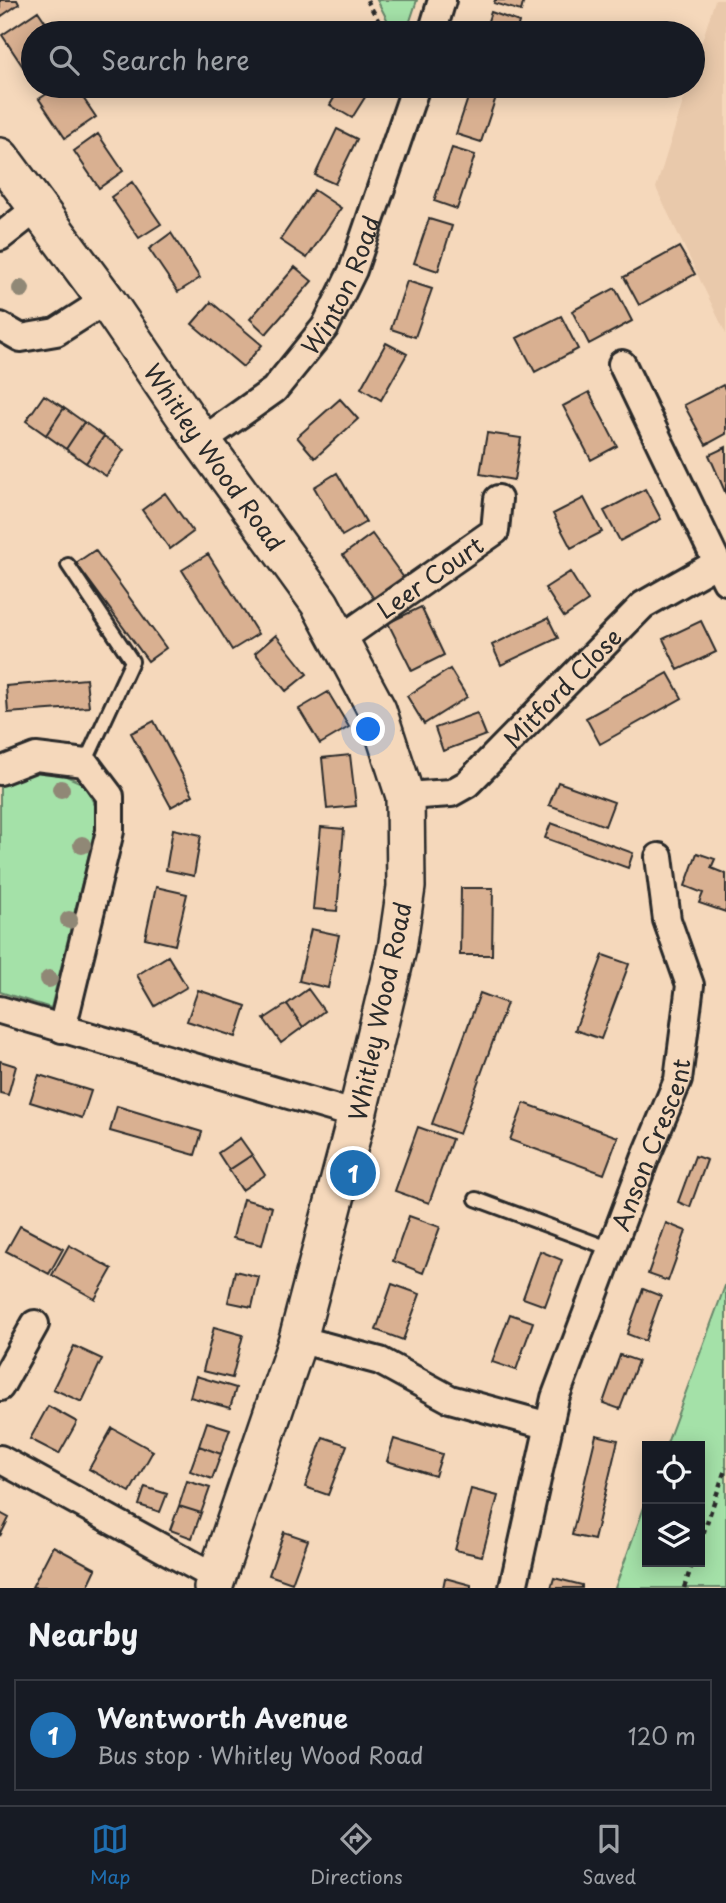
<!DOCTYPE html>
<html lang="en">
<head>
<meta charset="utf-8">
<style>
	body { margin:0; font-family:"Playpen Sans",sans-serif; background:#242831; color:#f1f3f6 }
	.controls { position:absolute; right:21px; bottom:21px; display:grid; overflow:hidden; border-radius:0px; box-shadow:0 4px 18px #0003 }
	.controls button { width:63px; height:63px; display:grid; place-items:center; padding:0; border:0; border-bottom:2px solid #363941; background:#171b24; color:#f1f3f6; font:35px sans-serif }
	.you { position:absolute; left:369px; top:730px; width:24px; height:24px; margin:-18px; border:5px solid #fff; border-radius:50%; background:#1a73e8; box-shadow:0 0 0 10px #1a73e833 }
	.badge { display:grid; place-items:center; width:46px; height:46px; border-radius:50%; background:#1f6fb2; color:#fff; font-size:23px; font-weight:700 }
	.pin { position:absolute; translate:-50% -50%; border:4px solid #fff; box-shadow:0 2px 7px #0006 }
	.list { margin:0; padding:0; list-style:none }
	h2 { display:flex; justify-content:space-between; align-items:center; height:91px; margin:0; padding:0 28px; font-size:30px }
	h2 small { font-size:23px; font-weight:400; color:#9ea1a6 }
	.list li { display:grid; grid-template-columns:46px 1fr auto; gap:21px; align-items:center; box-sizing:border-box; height:112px; margin:0 14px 14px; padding:0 14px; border:2px solid #363941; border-radius:0px }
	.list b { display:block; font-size:26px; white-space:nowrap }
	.list p { margin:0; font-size:23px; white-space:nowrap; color:#9ea1a6 }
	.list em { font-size:23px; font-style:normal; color:#9ea1a6 }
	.icon { flex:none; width:38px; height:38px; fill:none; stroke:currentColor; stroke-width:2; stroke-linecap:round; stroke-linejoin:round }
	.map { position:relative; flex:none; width:726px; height:1588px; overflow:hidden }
	.search { position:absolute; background:#171b24; box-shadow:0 4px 18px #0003; left:21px; right:21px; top:21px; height:77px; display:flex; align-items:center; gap:18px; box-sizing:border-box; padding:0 24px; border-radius:38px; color:#9ea1a6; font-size:26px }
	.sheet { height:217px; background:#171b24 }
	nav { display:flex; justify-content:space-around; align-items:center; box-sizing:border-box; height:98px; border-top:2px solid #363941; background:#171b24; font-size:19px; color:#9ea1a6 }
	nav a { display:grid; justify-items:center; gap:4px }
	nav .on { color:#1f6fb2 }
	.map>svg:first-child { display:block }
	.built { fill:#e9c9ab }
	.green { fill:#a4e1a8; stroke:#68866a; stroke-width:2 }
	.building { fill:#d9b091; stroke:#2b2b2b; stroke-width:2 }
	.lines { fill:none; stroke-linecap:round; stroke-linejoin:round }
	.lane-casing { stroke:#2b2b2b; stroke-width:18 }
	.street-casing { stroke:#2b2b2b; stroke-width:32 }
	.secondary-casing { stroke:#2b2b2b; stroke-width:42 }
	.path { stroke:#2b2b2b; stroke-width:4.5; stroke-dasharray:5 5; stroke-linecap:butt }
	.lane { stroke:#f5d8bb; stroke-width:12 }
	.street { stroke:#f5d8bb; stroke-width:26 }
	.secondary { stroke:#f5d8bb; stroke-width:37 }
	.tree { fill:#908876 }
	.labels { text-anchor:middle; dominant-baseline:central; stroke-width:6; stroke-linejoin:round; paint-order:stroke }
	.street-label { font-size:24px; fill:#2b2b2b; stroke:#f5d8bb }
</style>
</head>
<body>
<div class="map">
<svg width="726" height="1588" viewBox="0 0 726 1588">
	<rect width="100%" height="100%" fill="#f5d8bb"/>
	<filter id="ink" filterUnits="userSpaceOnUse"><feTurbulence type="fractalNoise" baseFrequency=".0143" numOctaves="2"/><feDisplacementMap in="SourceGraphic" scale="14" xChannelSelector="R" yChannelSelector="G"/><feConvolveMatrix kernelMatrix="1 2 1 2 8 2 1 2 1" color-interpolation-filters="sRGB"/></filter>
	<g filter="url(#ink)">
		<path class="built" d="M715,0h11v334l-70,-146 32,-102h5v-16z"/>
		<path class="green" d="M377,0h40l-11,33h-12z
			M48,768l36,16 15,29 -48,195 -51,-16v-208z
			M726,1283v305h-111l32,-89v63h53v-116h-34z"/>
		<path class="building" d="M0,0h17l2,4 -19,13z
			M495,0h29l-3,11 -27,-8z
			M38,11l15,22h-20v49l-31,-47z
			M491,12l28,10 -3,11h-32z
			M59,86h16l21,31 -31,21 -26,-39z
			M341,86h31l-20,32 -22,-13z
			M472,86l25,8 -16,48 -25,-8z
			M337,129l20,10 -22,45 -20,-9z
			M98,134l25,37 -24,17 -25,-37z
			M452,148l23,7 -18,54 -23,-8z
			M132,182l29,42 -22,14 -28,-41z
			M314,190l27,18 -34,50 -27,-18z
			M429,219l23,7 -14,45 -24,-8z
			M171,233l29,45 -22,14 -29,-43z
			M679,247l16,27 -56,31 -15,-28z
			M295,267l17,14 -46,53 -16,-15z
			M407,281l25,8 -17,48 -24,-8z
			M615,288l17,33 -43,23 -17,-33z
			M211,302l51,43 -19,22 -51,-43z
			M561,316l17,33 -43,23 -18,-34z
			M386,343l21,11 -26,46 -20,-12z
			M723,385l3,6v43l-20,11 -22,-40z
			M589,392l28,54 -26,14 -28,-54z
			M44,395l20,13 -18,27 -20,-14z
			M340,399l18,20 -43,39 -18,-21z
			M64,408l20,14 -18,27 -20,-14z
			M84,422l20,14 -18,27 -20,-14z
			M487,433l34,5 -7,42 -34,-6z
			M104,436l20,14 -18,26 -20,-13z
			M726,447v47l-17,-39z
			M337,473l29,49 -24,14 -28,-49z
			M645,489l16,30 -41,22 -16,-30z
			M165,493l28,39 -23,17 -28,-39z
			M584,498l18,34 -31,16 -18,-34z
			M372,534l32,44 -29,22 -32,-45z
			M95,550l71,98 -18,13 -72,-98z
			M208,554l50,80 -26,16 -50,-80z
			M570,572l18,29 -24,16 -19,-29z
			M421,607l23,48 -32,16 -24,-48z
			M548,618l10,20 -57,27 -9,-20z
			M701,621l15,31 -38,18 -15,-31z
			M276,635l31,39 -21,17 -31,-38z
			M450,669l17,28 -43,27 -17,-28z
			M668,673l14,25 -82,46 -14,-26z
			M86,679l3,28 -81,6 -2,-27z
			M328,692l21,35 -29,17 -21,-35z
			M477,713l9,22 -43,16 -8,-23z
			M154,721l39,74 -22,12 -40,-74z
			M350,755l6,51 -29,3 -5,-51z
			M558,782l56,20 -9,24 -56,-21z
			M551,823l82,30 -5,15 -83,-30z
			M321,827l23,2 -7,82 -24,-2z
			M173,829l28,6 -7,41 -28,-6z
			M697,853l18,6 -4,9 15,6v38l-27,-9 4,-10 -18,-7z
			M156,887l31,7 -12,51 -30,-7z
			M461,888h32l-1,67h-32z
			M311,929l28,6 -11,53 -29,-7z
			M603,955l26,9 -28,75 -26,-9z
			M168,956l19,31 -32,19 -18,-31z
			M308,989l16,22 -21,16 -16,-23z
			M198,990l48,16 -10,31 -49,-16z
			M480,993l27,10 -48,131 -27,-10z
			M287,1004l16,23 -22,16 -17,-24z
			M0,1061l16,5 -8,29 -8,-2z
			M39,1075l52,16 -9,27 -52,-16z
			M524,1103l94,34 -14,37 -94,-34z
			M117,1106l85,26 -7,23 -85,-24z
			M418,1127l34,12 -23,64 -34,-12z
			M240,1138l12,17 -23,15 -11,-17z
			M252,1155l13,20 -23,15 -13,-20z
			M695,1156l12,4 -17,47 -12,-5z
			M243,1199l29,8 -10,38 -29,-7z
			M409,1216l31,11 -17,46 -30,-12z
			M666,1223l20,8 -18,50 -20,-7z
			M20,1226l43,23 -14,25 -43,-23z
			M69,1245l43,24 -17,30 -43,-24z
			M540,1251l22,9 -17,46 -22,-8z
			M235,1271l24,6 -7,30 -24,-5z
			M392,1284l28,10 -17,46 -27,-10z
			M643,1289l18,7 -16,45 -18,-7z
			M510,1314l23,8 -17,48 -24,-8z
			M214,1327l29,8 -11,43 -29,-7z
			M74,1346l28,13 -20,43 -29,-13z
			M620,1355l18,6 -18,48 -17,-6z
			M196,1376l40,12 -6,20 -40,-11z
			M48,1406l29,16 -18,32 -29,-15z
			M207,1422l23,7 -9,25 -22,-8z
			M112,1428l41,23 -23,41 -41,-23z
			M596,1435l22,5 -24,100 -22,-5z
			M323,1437l24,8 -19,50 -23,-8z
			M394,1439l48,15 -7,22 -48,-15z
			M199,1446l22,8 -9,25 -22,-8z
			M187,1481l23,7 -9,25 -22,-7z
			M145,1487l22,7 -7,18 -21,-7z
			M471,1489l27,7 -16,60 -27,-6z
			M179,1506l22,7 -9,25 -22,-8z
			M0,1513l9,5 -9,18z
			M284,1532l24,8 -16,43 -23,-8z
			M53,1546l43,23 -9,19 -55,-1z
			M445,1578l26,7v3h-28z
			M554,1578l28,7v3h-31z"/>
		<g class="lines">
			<defs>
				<path id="lane" d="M68,565l64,96 -47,102
					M476,1199l135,50"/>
				<g id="street">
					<path d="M432,33l10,-33"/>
					<path d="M0,237l37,-29"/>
					<path d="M0,326l21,12 35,-6 50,-32"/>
					<path d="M622,364l104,217"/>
					<path id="s1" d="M202,441l72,-51 51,-63 28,-57 63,-184"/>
					<path id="s2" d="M338,641l157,-110 3,-32"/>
					<path d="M0,771l36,-14 49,6 25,33v35l-48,198"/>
					<path id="s3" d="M405,796l46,-3 16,-9 176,-179 74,-42"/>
					<path d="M0,1010l357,105"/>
					<path d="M298,1339l82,22 70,38 99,27"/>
					<path d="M0,1387l35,-63"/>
					<path d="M0,1459l217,119"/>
					<path id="s4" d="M513,1588l42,-190 90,-239 33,-79 12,-95 -23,-65 -8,-63"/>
				</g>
				<g id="secondary">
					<path id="s5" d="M0,157l106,143 96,141 118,163 57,106 28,86 1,91 -9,62 -40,166 -59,224 -85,249"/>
				</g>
			</defs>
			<use href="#lane" class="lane-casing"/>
			<use href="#street" class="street-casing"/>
			<use href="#secondary" class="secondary-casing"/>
			<path class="path" d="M367,0l18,33
				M700,1543l26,-76
				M684,1588l9,-26"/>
			<use href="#lane" class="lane"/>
			<use href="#street" class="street"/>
			<use href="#secondary" class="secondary"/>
		</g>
		<g class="tree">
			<circle cx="21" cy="289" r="9"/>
			<circle cx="61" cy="789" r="9"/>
			<circle cx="82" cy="845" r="9"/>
			<circle cx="69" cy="920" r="9"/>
			<circle cx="49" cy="979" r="9"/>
		</g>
	</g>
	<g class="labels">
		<g class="street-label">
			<text stroke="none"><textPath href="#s1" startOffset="214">Winton Road</textPath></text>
			<text stroke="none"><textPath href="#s5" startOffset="369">Whitley Wood Road</textPath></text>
			<text stroke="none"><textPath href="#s2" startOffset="112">Leer Court</textPath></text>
			<text stroke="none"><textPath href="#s3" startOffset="200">Mitford Close</textPath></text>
			<text transform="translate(379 1011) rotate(-78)">Whitley Wood Road</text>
			<text stroke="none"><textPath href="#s4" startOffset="466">Anson Crescent</textPath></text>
		</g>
	</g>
</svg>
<div class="controls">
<button><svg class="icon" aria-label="locate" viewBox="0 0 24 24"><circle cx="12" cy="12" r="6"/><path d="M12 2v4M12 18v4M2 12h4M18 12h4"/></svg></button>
<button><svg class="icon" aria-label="layers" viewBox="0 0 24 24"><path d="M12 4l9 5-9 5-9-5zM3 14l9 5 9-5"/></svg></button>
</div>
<div class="you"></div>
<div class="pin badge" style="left:353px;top:1173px">1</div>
<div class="search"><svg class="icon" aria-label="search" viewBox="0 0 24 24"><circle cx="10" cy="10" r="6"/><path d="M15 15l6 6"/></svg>Search here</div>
</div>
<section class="sheet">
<h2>Nearby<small></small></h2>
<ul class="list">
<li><span class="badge">1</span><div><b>Wentworth Avenue</b><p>Bus stop · Whitley Wood Road</p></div><em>120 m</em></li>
</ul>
</section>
<nav>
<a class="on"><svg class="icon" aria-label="map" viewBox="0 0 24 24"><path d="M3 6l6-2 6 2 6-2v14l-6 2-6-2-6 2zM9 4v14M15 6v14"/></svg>Map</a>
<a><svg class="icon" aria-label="directions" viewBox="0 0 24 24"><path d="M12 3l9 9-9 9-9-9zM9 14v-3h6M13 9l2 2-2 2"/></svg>Directions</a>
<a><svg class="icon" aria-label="saved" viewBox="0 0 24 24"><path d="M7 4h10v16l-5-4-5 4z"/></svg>Saved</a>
</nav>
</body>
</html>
